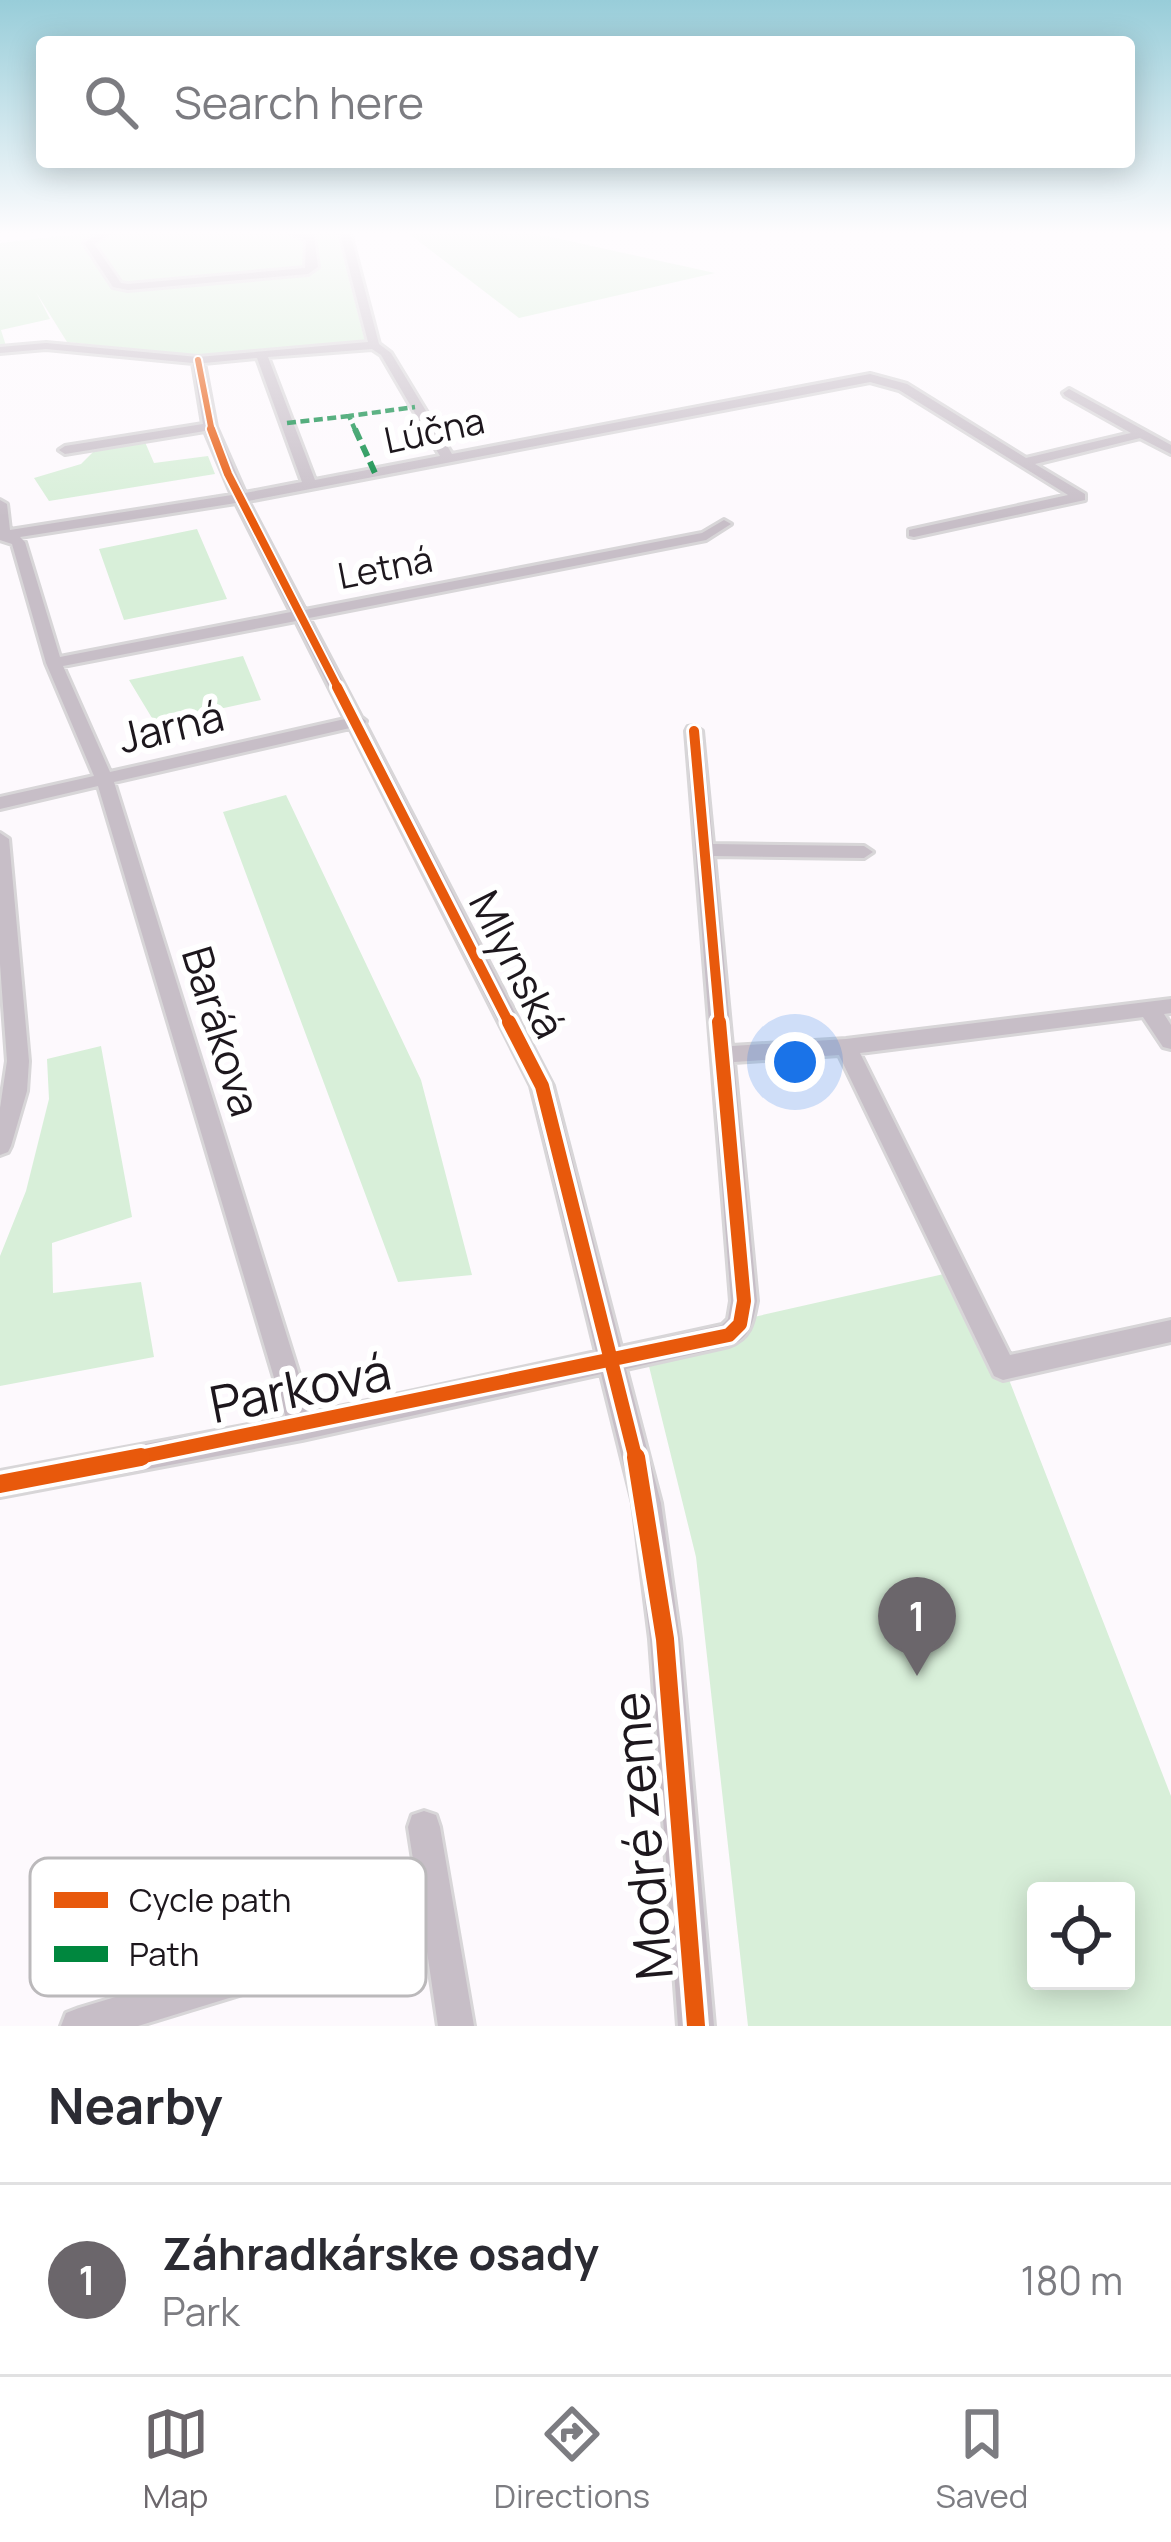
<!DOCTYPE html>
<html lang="en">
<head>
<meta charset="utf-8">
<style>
	body { margin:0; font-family:Manrope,sans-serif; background:#f7f7f7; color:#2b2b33 }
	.controls { position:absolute; right:36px; bottom:36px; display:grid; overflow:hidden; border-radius:12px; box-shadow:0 6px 30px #0003 }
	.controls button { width:108px; height:108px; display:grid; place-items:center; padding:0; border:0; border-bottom:3px solid #e1e1e2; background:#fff; color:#2b2b33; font:60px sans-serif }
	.you { position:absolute; left:795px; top:1062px; width:42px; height:42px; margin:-30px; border:9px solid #fff; border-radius:50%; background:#1a73e8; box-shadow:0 0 0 18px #1a73e833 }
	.badge { display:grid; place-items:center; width:78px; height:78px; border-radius:50%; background:#6b666b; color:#fff; font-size:39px; font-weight:700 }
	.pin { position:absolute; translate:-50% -99px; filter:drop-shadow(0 3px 6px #0008) }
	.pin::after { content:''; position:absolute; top:63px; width:42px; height:36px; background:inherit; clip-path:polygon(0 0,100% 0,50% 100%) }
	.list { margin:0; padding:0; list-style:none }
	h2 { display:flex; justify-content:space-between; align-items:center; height:156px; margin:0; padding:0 48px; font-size:51px }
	h2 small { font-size:39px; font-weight:400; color:#7c7c81 }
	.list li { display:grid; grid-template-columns:78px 1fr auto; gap:36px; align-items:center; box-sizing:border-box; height:192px; padding:0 48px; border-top:3px solid #e1e1e2 }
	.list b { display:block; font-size:45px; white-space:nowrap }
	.list p { margin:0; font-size:39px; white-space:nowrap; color:#7c7c81 }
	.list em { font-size:39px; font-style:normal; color:#7c7c81 }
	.icon { flex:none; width:66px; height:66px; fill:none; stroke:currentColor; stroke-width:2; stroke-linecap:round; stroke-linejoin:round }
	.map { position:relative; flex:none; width:1171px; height:2026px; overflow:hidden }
	.search { position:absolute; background:#fff; box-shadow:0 6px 30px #0003; left:36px; right:36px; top:36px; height:132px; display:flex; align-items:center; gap:30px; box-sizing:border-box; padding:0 42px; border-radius:12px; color:#7c7c81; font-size:45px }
	.sheet { height:348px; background:#fff }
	nav { display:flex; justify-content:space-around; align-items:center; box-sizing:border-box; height:168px; border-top:3px solid #e1e1e2; background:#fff; font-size:33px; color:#7c7c81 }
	nav a { display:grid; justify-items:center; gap:6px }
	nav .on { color:#6b666b }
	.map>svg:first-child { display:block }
	.green { fill:#d8efd9; fill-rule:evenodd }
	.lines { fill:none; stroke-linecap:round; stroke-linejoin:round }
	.street-casing { stroke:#d8d6d8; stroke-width:6 }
	.street { fill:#c7bec7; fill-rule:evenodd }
	.quiet-far1 { stroke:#00873e; stroke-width:4.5; stroke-dasharray:9 4.5; stroke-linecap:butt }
	.quiet { stroke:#00873e; stroke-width:6; stroke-dasharray:12 6; stroke-linecap:butt }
	.cycleway-far4-casing { stroke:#fff; stroke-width:10 }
	.cycleway-far3-casing { stroke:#fff; stroke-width:12 }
	.cycleway-far2-casing { stroke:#fff; stroke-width:16 }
	.cycleway-far1-casing { stroke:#fff; stroke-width:21 }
	.cycleway-casing { stroke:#fff; stroke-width:26 }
	.cycleway-far4 { stroke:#e8590c; stroke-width:6 }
	.cycleway-far3 { stroke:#e8590c; stroke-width:8 }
	.cycleway-far2 { stroke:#e8590c; stroke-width:10 }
	.cycleway-far1 { stroke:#e8590c; stroke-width:14 }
	.cycleway { stroke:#e8590c; stroke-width:18 }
	.labels { text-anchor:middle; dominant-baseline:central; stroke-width:12; stroke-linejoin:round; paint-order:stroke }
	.far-street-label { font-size:36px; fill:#1d171d; stroke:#fff }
	.street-label { font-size:42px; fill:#1d171d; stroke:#fff }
	.near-street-label { font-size:51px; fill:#1d171d; stroke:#fff }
	.key { fill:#fff; stroke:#bbb9bb; stroke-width:3 }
	.key-label { font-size:33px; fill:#1d171d }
</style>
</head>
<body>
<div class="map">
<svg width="1171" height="2026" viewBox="0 0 1171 2026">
	<rect width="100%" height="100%" fill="#fdf9fd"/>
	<path class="green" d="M87,233h250l28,108 -99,13 -76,1 -123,-13 -31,-50 14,27 -49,11 5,16 -6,1v-104z
		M408,233h125l182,40 -196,45z
		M145,442l9,21 54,-7 7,18 -166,27 -15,-23 47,-14 14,-14z
		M197,529l30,70 -103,21 -25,-71z
		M243,656l18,44 -106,23 -26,-43z
		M286,795l135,285 51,195 -74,7 -175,-470z
		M101,1046l31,171 -80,26 1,50 88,-11 13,75 -154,29v-130l26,-65 23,-92 -2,-40z
		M966,1269l205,527v230h-423l-52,-469 -53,-215zM1036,1891h90v90h-90z"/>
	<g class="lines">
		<defs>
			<path id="street" d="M98,233h11l-15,11 27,39 7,1 177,-16 1,-28 -16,-7 24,3 4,31 -10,7 -180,16 -15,-3 -29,-44z
				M340,233h10l29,111 12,9 61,101 418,-80 37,10 119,74 105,-25 -66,-37 -2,-3 6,-4 102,56v9l-31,-16 -105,26 50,30v6l-171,37 -5,-1v-6l159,-35 -169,-105 -29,-8 -622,119 57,109 397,-77 22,-13 7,4 -25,16 -397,78 52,99 5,4 -1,3 188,362 68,261 101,-22 6,-6 3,-18 -45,-570 2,-4 6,-1 8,5 11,113 151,2 9,6 -9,6 -150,-2 18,190 114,-7 325,-40v14l-7,1 7,11v24l-8,-2 -20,-30 -283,36 150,302 161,-35v22l-168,38 -9,-4 -155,-321 -105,7 23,239c-4,21 -6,37 -28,45l-103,23 35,134 19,136 34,387h-36l-28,-387 -17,-136 -32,-129 -299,66 -302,57v-26l286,-53 -188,-632 -98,23v-12l94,-21 -48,-113 -34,-119 -12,-4v-40l7,4 3,26 222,-35 -27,-64 -140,23 -6,-4 6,-4 138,-22 -10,-61 -147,-14 -46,4v-6l46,-4 152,14 170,-15zM372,349l9,6 59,101 -125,24 -47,-123zM257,358l45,124 -57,11 -29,-66 -12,-64zM236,503l55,109 -231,45 -35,-115 -5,-5zM296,621l49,98 -235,53 -47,-106zM350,728l181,358 65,266 -285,61 -197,-631z
				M0,833l9,6 20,222 -2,30 -16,55 -3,6 -8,3v-47l7,-47 -7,-97z
				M424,1811l12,4 4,12 34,199h-36l-13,-88 -287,88h-77l5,-13 13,-5 341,-103 -12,-78 4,-12z"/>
		</defs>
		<use href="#street" class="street-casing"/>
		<use href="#street" class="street"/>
		<path class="quiet-far1" d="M287,423l62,-7
			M356,432l-7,-16 66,-9"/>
		<path class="quiet" d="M355,429l20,44"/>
		<defs>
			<path id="cycleway-far4" d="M198,360l14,72"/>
			<path id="cycleway-far3" d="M211,429l17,45 111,216"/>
			<path id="cycleway-far2" d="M337,687l173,338
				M694,731l26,294"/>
			<path id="cycleway-far1" d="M509,1022l33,64 94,374
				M125,1460l604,-125 11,-11 4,-23 -25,-279"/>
			<path id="cycleway" d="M636,1457l29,182 31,387
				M0,1484l141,-27"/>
		</defs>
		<use href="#cycleway-far4" class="cycleway-far4-casing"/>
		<use href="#cycleway-far3" class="cycleway-far3-casing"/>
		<use href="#cycleway-far2" class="cycleway-far2-casing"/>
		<use href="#cycleway-far1" class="cycleway-far1-casing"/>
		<use href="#cycleway" class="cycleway-casing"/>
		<use href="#cycleway-far4" class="cycleway-far4"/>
		<use href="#cycleway-far3" class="cycleway-far3"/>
		<use href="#cycleway-far2" class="cycleway-far2"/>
		<use href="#cycleway-far1" class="cycleway-far1"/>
		<use href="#cycleway" class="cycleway"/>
	</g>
	<linearGradient id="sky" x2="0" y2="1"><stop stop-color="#98cdd9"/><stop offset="0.45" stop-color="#fefcfe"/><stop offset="1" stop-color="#fefcfe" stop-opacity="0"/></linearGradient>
	<rect width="1171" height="517" fill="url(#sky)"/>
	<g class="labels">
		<g class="far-street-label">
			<text transform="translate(434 430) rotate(-12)">Lúčna</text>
			<text transform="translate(385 567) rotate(-11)">Letná</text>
		</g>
		<g class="street-label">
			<text transform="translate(171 726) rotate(-13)">Jarná</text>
			<text transform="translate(518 964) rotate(63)">Mlynská</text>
			<text transform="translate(222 1031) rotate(73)">Barákova</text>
		</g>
		<g class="near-street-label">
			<text transform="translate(300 1387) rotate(-11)">Parková</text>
			<text transform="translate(641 1836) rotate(-95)">Modré zeme</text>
		</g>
	</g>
	<rect x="30" y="1858" width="396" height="138" rx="18" class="key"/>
	<rect x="54" y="1892" width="54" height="16" fill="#e8590c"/>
	<rect x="54" y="1946" width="54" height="16" fill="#00873e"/>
	<g class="key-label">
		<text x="129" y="1912">Cycle path</text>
		<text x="129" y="1966">Path</text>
	</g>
</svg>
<div class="controls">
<button><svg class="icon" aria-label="locate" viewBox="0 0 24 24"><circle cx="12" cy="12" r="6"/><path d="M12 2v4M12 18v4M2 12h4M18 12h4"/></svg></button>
</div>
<div class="you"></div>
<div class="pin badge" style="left:917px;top:1676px">1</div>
<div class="search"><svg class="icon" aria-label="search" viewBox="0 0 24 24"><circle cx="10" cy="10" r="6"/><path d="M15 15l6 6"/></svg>Search here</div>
</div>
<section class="sheet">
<h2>Nearby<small></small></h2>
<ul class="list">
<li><span class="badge">1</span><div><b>Záhradkárske osady</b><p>Park</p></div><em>180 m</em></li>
</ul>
</section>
<nav>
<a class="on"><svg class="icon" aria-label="map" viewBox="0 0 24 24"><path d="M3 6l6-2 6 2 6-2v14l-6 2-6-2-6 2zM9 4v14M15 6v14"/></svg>Map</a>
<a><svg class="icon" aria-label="directions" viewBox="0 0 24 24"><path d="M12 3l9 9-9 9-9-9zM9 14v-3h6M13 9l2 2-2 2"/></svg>Directions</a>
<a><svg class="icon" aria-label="saved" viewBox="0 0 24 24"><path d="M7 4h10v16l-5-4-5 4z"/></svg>Saved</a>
</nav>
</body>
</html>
